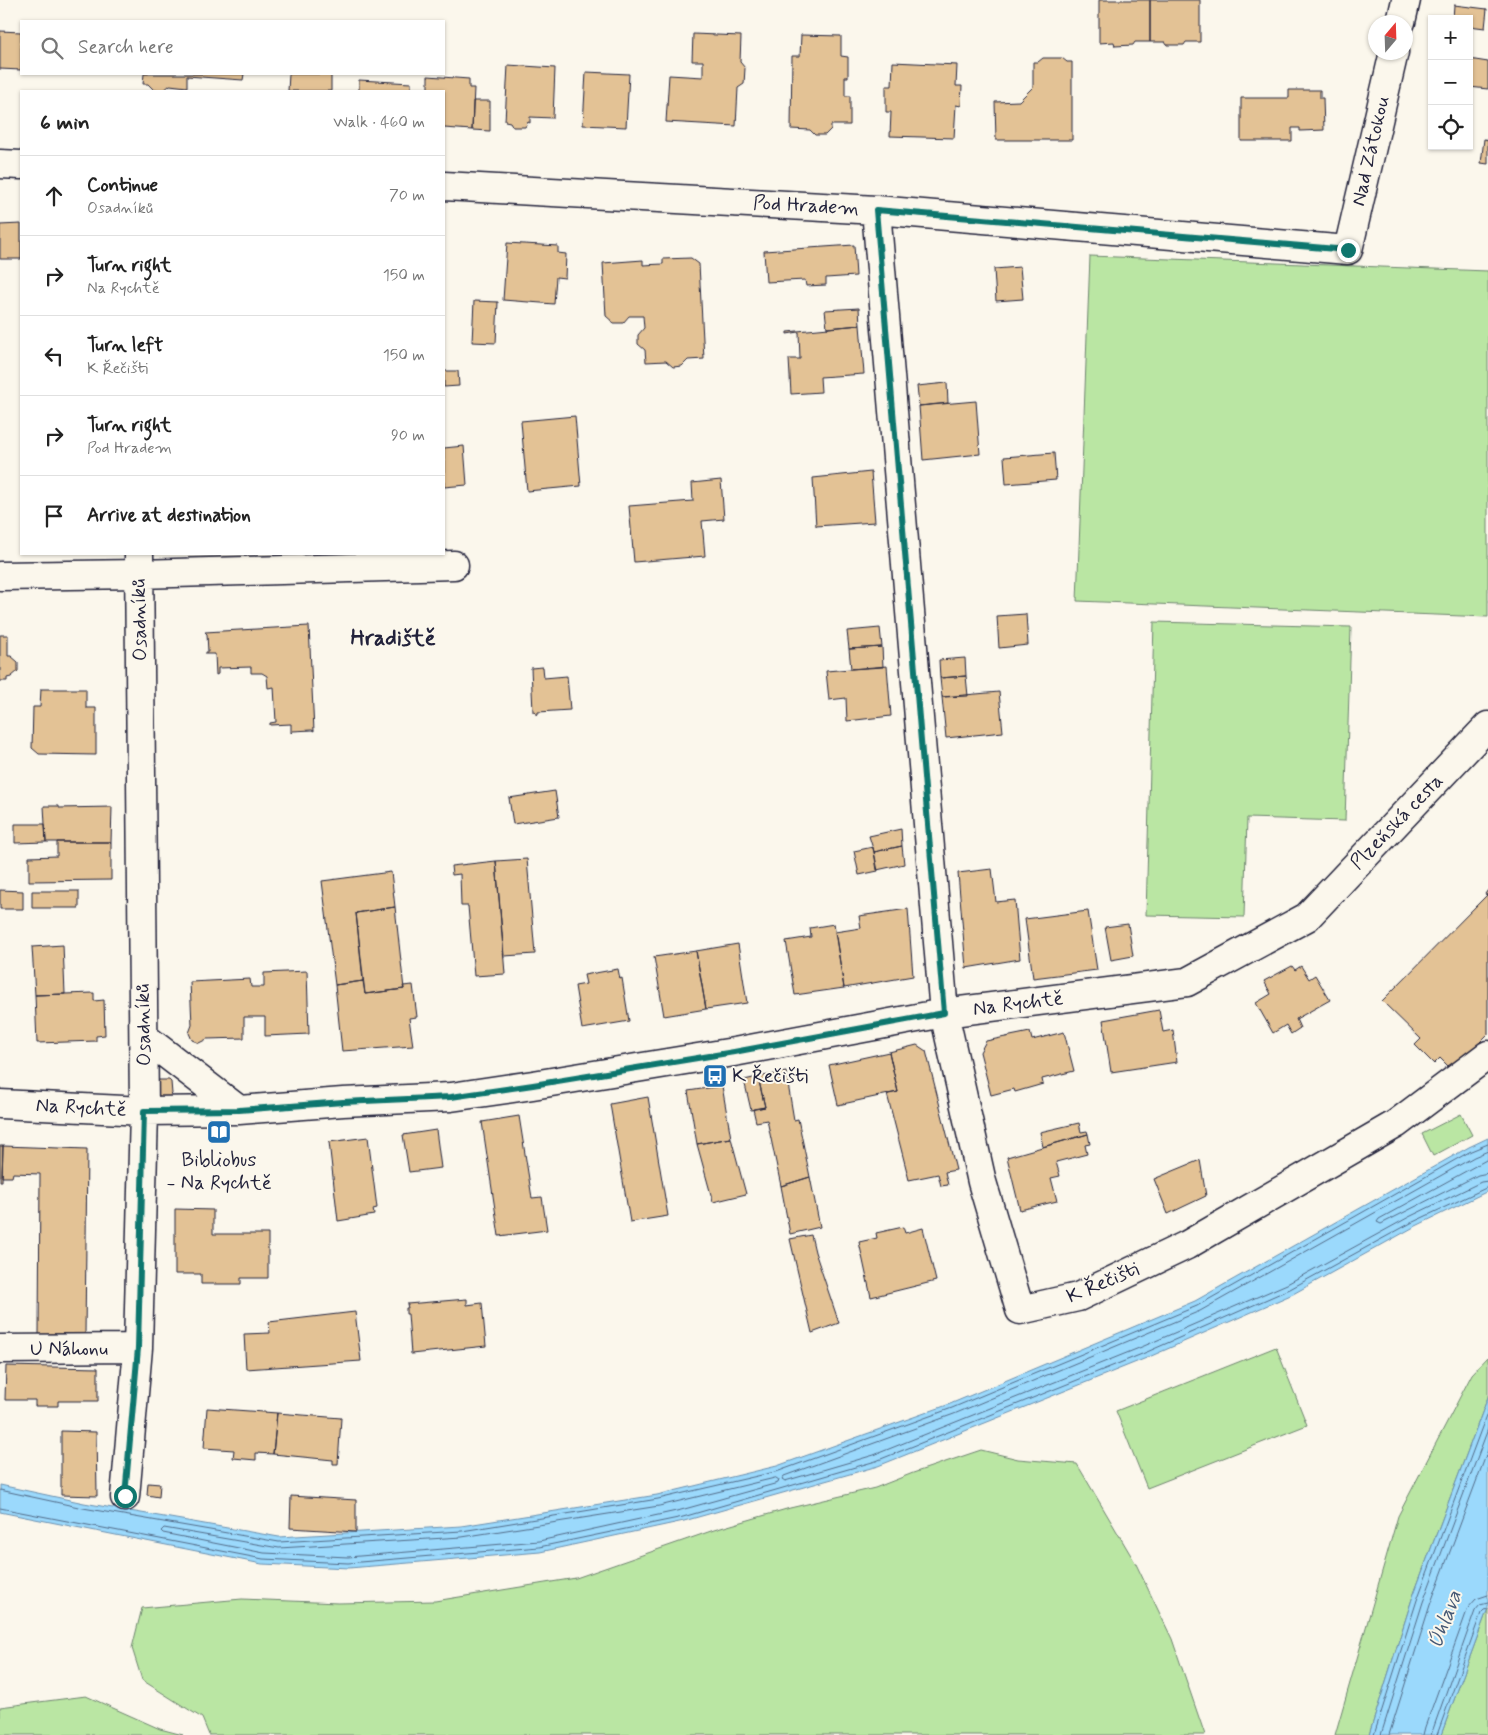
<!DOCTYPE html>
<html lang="en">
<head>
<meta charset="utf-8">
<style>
	body { margin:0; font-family:Mynerve,sans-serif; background:#f2f2f2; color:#222 }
	.controls { position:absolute; right:15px; top:15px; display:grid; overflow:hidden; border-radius:0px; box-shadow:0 1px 4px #0004 }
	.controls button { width:45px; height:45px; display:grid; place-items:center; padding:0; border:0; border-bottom:1px solid #e0e0e0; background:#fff; color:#222; font:25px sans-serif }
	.compass { position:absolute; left:1368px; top:15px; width:45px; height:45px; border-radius:50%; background:#fff; box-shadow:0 1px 4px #0004; rotate:19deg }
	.stop { position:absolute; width:15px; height:15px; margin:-11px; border:4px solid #0f766e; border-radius:50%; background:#fff }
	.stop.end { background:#0f766e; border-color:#fff; box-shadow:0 1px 5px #0008 }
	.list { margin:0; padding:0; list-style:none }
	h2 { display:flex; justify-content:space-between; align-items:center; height:65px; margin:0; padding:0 20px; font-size:21px }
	h2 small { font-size:16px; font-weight:400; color:#767676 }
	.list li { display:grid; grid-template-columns:32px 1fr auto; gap:15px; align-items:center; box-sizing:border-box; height:80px; padding:0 20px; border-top:1px solid #e0e0e0 }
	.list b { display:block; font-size:19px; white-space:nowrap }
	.list p { margin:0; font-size:16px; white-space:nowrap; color:#767676 }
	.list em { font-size:16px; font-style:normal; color:#767676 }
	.icon { flex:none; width:28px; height:28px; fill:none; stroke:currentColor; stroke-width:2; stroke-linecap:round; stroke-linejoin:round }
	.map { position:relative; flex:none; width:1488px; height:1735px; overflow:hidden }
	.search { position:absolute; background:#fff; box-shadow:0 1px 4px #0004; left:20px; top:20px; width:425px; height:55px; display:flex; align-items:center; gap:12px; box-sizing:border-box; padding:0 18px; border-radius:0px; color:#767676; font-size:19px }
	.panel { position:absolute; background:#fff; box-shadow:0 1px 4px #0004; left:20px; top:90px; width:425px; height:465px; border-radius:0px }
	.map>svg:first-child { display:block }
	.green { fill:#bae6a3; stroke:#6e846f }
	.water { fill:#9bd9fc; stroke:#6b90af }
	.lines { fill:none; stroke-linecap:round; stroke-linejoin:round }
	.shore { stroke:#526b88; stroke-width:1 }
	.building { fill:#e3c295; stroke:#22223b }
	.street-casing { stroke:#22223b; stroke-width:31 }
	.street { stroke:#fbf7ec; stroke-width:28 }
	.route { stroke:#0f766e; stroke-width:6 }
	.labels { text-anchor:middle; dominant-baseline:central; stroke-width:4; stroke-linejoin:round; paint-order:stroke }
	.street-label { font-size:20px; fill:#22223b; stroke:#fbf7ec }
	.poi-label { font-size:20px; fill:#22223b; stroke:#fbf7ec; text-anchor:start }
	.water-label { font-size:21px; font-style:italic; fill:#465975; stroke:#fbf7ec }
	.quarter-label { font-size:22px; font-weight:bold; fill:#22223b; stroke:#fbf7ec }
</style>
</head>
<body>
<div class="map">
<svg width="1488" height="1735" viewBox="0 0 1488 1735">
	<rect width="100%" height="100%" fill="#fbf7ec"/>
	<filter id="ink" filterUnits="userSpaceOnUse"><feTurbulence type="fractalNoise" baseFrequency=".02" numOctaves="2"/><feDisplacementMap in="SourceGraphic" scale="10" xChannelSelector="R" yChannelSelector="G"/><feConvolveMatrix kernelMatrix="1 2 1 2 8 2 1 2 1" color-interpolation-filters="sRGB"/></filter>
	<g filter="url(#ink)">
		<path class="green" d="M1090,256l398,15v346l-411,-16z
			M1154,622l197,5 -6,194 -98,-3 -3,99 -98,-2z
			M1461,1114l11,21 -39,21 -11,-22z
			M1276,1347l31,78 -160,63 -31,-77z
			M1488,1357v40l-76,202 -43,136h-34l63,-219 74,-142z
			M981,1450l37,9 59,5 59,100 36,75 33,96h-996l-7,-17 -60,-38 -10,-32 10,-40 100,-9 96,4 97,-2 141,-23 138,-48 76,-22 85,-20 38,-15z
			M1488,1608v127h-47z
			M86,1696l74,33 23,6h-183v-28z"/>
		<path class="water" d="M1488,1138v53l-74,36 -121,67 -144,63 -271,109 -194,55 -144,31 -191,16 -87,-4 -262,-52v-27l84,18 195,34 182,-11 196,-31 120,-29 173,-62 245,-103 274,-154z
			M1488,1397v211l-47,127h-72l43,-136z"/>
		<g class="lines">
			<path class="shore" d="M1488,1151l-14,6 -274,154 -246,103 -170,62 -2,3 3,2 89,-26 270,-109 143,-62 122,-67 72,-35 7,-1
				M1488,1159l-109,60 -2,3 4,2 97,-49 10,-2
				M776,1478l3,2 -1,3 -97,27 -142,31 -191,16 -84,-4 -101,-20 -2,-2 3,-3 115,20 183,-11 197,-31z
				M0,1490l83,18 196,34 183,-11 196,-32 121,-28 173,-63 245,-102 274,-155 17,-7
				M0,1508l263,51 85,4 191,-16 144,-30 193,-56 271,-109 143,-63 121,-66 77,-36
				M1374,1735l43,-135 71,-189
				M1381,1735l42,-133 65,-173
				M1389,1735l41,-130 58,-155
				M1423,1735l2,-8 43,-119 8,-9 12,-4
				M1431,1735l44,-124 5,-6 8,-2
				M1437,1735l44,-122 3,-3 4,-1"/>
		</g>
		<path class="building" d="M1099,0h51v42h-15l-2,3 -18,1 -1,-4 -15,1z
			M1150,0h50v42h-14l-2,3h-17l-2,-3h-15z
			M1454,5l33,4 -2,19 -16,-2v-7h-16z
			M0,31l21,1v38l-21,-1z
			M693,34l48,2 -1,26 5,6 -1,16 -6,4 -2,38 -70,-4 3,-47 34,2v-16h-11z
			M801,35l40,1v20l7,1v20h-3v19h5v29h-19v4l-6,6h-10l-5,-5 -19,-1 1,-73h8z
			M1043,58h19l5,4h5v78h-76l-1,-38 24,-1 14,-14v-25h5z
			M1469,59l19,3v27l-19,-2z
			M893,62l64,3 -1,21h6l-1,20 -5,-1 -2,33 -64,-2 1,-24h-5v-26h6z
			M508,65l47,3 -2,50 -23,-1v6l-2,-1 -3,5h-12l-3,-5 -5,-1z
			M586,72l43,2 -3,53 -43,-2z
			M144,74h100l-1,6 -56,-4v11l-17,-2 -7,6 -9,-1 -6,-6h-5z
			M289,74h42v17h-43z
			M428,76l41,3v9h5l-2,42 -28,-2v-37h-16z
			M359,80l52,3v8h-52z
			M1289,90h31v8h3l1,32 -24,1v-3h-8v13h-51v-43h48z
			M473,101h17v30l-18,-1z
			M1484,139l4,1v24l-7,-1z
			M21,224v35h-21v-34z
			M507,243l51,3v7l8,1 -1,24 -9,-1 -2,27 -51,-4z
			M854,245l2,31 -30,2v7l-20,1 -1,-6 -39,2 -2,-31z
			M691,258l8,6 5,95 -16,1 -6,6 -9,1 -7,-6 -20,1 -1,-12 -7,-6v-9l6,-7 -1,-12h-14l-6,7h-9l-8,-7 -3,-53 40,-3v5l20,-1v-5z
			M1020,267l3,32 -27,2 -2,-32z
			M474,301l24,1 -2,41 -24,-1z
			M859,308l1,17 -33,3 -2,-18z
			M860,325l4,49 -44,3 1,15 -30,2 -2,-35h11l-1,-27 -12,2v-2z
			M444,371h14l1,15 -15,1z
			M947,383l1,20 -29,3 -2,-20z
			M976,401l4,53 -57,6 -4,-54z
			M575,416l6,70 -54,5 -6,-70z
			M464,446l3,39 -23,2v-39z
			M1054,453l2,27 -50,4 -2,-27z
			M871,472l4,50 -59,4 -3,-48z
			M721,480l3,39 -22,2 3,35 -71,6 -5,-56 64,-5 -1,-18z
			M1026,614l2,31 -29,3 -2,-32z
			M309,626l5,105 -2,-1 -19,1 -2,2v-9l-21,1v-2l6,-1 -2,-35 -6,1 -1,-12 -5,-3h-11v-6l-33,1v6l-2,1 -1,-21h-9v-2h2l-1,-18 -2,-2z
			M880,628l2,19 -33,2 -2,-18z
			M0,635h8v21h3l7,6v9l-7,6 -4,1v3h-7z
			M882,647l1,20 -32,2 -2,-20z
			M965,658l1,18 -26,2 -1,-18z
			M887,666l4,50 -44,5 -1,-23 -17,2 -3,-29z
			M543,667l1,11 23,-2 3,34 -32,2v2l-2,1v-2l-3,-1 -2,-44z
			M966,676l2,20 -26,1 -2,-19z
			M41,689h45v19h10v47l-57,-1 -7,-6 1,-41h7z
			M999,692l4,40 -57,6 -4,-41z
			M555,791l4,26 -46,7 -4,-26z
			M44,806h15v2l53,-1 -1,35h-65z
			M15,824h30l1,18 -31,1z
			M901,829l1,17 -28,6 -5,-16z
			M57,842h54v38l-82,1v-24l28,-1z
			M902,846l2,18 -27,6 -3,-18z
			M873,847l5,24 -19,4 -5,-24z
			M527,859l8,95 -31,2 -8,-95z
			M496,861l9,113 -31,2 -6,-70h-7l-1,-32 -8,1 -1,-9z
			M992,869l4,33 19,-2 5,59 -54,9 -8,-95z
			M391,872l4,35 -39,6 7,68 -28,4 -13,-104z
			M0,890l23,1v18h-23z
			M1488,890v144l-36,36 -12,-12 -6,6 -19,-19 6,-6 -39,-38 105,-106 -2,-1z
			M32,891h47v17h-47z
			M395,907l9,82 -39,5 -9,-81z
			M908,909l5,67 -69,12 -9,-56 26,-4 -2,-12z
			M1088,911l9,59 -64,8 -8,-59z
			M834,924l10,64 -49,7 -9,-54 25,-4 -1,-9z
			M1128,924l5,32 -22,4 -6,-33z
			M738,944l9,59 -41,6 -10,-58z
			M63,945l2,49 -30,1 -3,-48z
			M696,951l10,58 -42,7 -10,-59z
			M1292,966l3,4 6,-4 8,13 6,-4 15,25 -34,19 4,9 -9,6 -5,-9 -13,8 -17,-30 15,-9 -7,-13z
			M618,969l2,10 2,-1 7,43 -47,8 -7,-43 11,-2 -2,-9z
			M307,971l2,63 -44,2v-19h-21v21l-37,1 -8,4 -7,-3 -3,-7 3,-8 -2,-43 60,-3 1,8h13v-14z
			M363,981l2,13 39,-5 -1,-3 10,-1 4,32 -8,1 4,28 -71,5 -7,-66z
			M94,993v8l10,-1 1,35 -9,1v5l-59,2 -2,-48z
			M1159,1010l4,22 10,-2 4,32 -66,10 -8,-52z
			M1030,1032l2,8 32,-8 10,39 -32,8 1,5 -28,8 -1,-3 -23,6 -11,-43 6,-11z
			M917,1045l9,6 30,119 -11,2 3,13 -7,1 -3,-12 -29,6 -22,-86 11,-2 -9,-40z
			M889,1052l9,40 -60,13 -9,-40z
			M786,1072l8,48 4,-1 12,58 -29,9 -14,-66 -11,2 -3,-13 12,-2 -7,-30z
			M758,1077l7,30 -14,3 -7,-30z
			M157,1080h12l2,2 1,12 -3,3h-12z
			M722,1086l9,52 -34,6 -9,-53z
			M648,1097l20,119 -38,6 -20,-118z
			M519,1116l13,82 10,-1 5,33 -48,6 -17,-114z
			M1079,1123l2,9 6,-1 1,3 -45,13 -3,-15z
			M436,1130l5,38 -32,4 -6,-37z
			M1088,1134l2,10 -5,1 2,9 -31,8 4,14 -9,2 6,23 -37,9 -13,-53z
			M368,1137l9,71 -4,1 1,6 -36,6 -9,-79z
			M731,1138l15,56 -33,8 -16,-58z
			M0,1146h3l-1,35h-2z
			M3,1146l84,3 -2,186h-46l1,-161 -27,-1 -1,4h-10z
			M1200,1160l6,36 -38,18 -14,-35z
			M810,1177l10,50 -30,7 -9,-48z
			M175,1209l38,1v24h55v44h-27v6h-40v-10h-26z
			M903,1227l2,6 18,-5 13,53 -65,16 -12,-55 18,-4 -1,-5z
			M811,1235l4,17 24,71 -27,10 -22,-94z
			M467,1299v6l15,-2 4,43 -75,8 -3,-40h-2v-6h2l-1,-4z
			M355,1312l6,49 -115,8 -2,-35 26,-1 -1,-11z
			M6,1366l92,2v33h-40v5h-23v-6h-30z
			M207,1408l70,5 -4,41 -17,-1v7l-23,-2 1,-8 -30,-2z
			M277,1413l64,5 -3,46h-5v-4l-60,-6z
			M61,1431l35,1 1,64 -36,-1z
			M148,1483l12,1 -1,13 -12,-2z
			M291,1496l65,4v32l-66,-4z"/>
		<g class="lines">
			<defs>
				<path id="street" d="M1401,22l5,-22
					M0,164l21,1
					M444,186l432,24 472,40 46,-198
					M876,210l68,803 38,169 38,128 58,-13 109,-52 209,-121 92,-69
					M0,576l139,-2 315,-9
					M144,1037l95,73
					M0,1104l144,7 95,-1 104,-8 108,-5 82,-12 201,-33 210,-39 243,-31 120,-65 181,-191
					M0,1349l138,-1
					M125,1497l13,-149 6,-237 -5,-557"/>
			</defs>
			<use href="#street" class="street-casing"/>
			<use href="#street" class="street"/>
		</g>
	</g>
	<g class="lines" filter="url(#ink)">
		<path class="route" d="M125,1496l13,-148 6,-237 95,-1 104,-8 108,-5 82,-12 201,-33 210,-39 -68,-803 472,40"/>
	</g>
	<defs>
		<symbol id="bus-square" viewBox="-11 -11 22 22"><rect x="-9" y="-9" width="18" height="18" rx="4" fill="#1f6fb2" stroke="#fbf7ec"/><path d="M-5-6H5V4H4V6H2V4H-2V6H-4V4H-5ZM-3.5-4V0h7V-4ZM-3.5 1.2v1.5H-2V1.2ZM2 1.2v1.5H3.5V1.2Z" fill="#fff"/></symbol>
		<symbol id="library-square" viewBox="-11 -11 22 22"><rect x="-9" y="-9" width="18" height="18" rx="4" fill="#1f6fb2" stroke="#fbf7ec"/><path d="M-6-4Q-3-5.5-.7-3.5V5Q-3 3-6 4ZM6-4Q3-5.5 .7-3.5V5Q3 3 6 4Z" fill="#fff"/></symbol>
	</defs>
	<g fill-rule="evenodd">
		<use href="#bus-square" x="701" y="1062" width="28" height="28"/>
		<use href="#library-square" x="205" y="1118" width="28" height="28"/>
	</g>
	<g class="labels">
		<g class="street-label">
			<text transform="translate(1371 151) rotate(-77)">Nad Zátokou</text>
			<text transform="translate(806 206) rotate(3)">Pod Hradem</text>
			<text transform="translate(140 620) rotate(-91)">Osadníků</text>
			<text transform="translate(1397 822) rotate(-46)">Plzeňská cesta</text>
			<text transform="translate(1018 1004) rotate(-7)">Na Rychtě</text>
			<text transform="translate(144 1025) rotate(-91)">Osadníků</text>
			<text transform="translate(81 1108) rotate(3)">Na Rychtě</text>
			<text transform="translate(1103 1283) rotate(-23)">K Řečišti</text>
			<text x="69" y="1349">U Náhonu</text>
		</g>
		<g class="poi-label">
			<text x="732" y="1076">K Řečišti</text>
			<text x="219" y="1160" text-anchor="middle">Bibliobus<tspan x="219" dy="23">- Na Rychtě</tspan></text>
		</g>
		<g class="water-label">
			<text transform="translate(1445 1620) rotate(-69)">Úhlava</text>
		</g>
		<g class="quarter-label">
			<text x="393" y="639">Hradiště</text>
		</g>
	</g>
</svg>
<div class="controls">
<button>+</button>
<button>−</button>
<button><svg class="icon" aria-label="locate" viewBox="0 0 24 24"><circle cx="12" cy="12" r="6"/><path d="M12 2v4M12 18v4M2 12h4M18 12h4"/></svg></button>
</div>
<svg class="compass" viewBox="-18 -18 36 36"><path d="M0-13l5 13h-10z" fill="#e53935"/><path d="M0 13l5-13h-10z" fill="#767676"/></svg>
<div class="stop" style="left:125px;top:1496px"></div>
<div class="stop end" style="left:1348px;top:250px"></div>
<div class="search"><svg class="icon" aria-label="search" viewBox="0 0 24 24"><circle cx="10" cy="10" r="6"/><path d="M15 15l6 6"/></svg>Search here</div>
<section class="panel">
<h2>6 min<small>Walk · 460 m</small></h2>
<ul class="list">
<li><svg class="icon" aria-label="ahead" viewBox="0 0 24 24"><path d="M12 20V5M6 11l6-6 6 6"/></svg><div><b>Continue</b><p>Osadníků</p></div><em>70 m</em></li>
<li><svg class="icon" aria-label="right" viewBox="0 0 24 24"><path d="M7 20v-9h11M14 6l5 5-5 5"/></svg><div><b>Turn right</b><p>Na Rychtě</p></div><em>150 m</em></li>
<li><svg class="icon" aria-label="left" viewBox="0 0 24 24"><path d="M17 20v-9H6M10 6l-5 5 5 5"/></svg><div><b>Turn left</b><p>K Řečišti</p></div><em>150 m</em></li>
<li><svg class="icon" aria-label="right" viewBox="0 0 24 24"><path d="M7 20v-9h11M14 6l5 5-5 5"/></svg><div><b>Turn right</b><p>Pod Hradem</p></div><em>90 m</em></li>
<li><svg class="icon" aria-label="arrive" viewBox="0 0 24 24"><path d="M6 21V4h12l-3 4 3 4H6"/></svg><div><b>Arrive at destination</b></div></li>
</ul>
</section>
</div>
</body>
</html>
